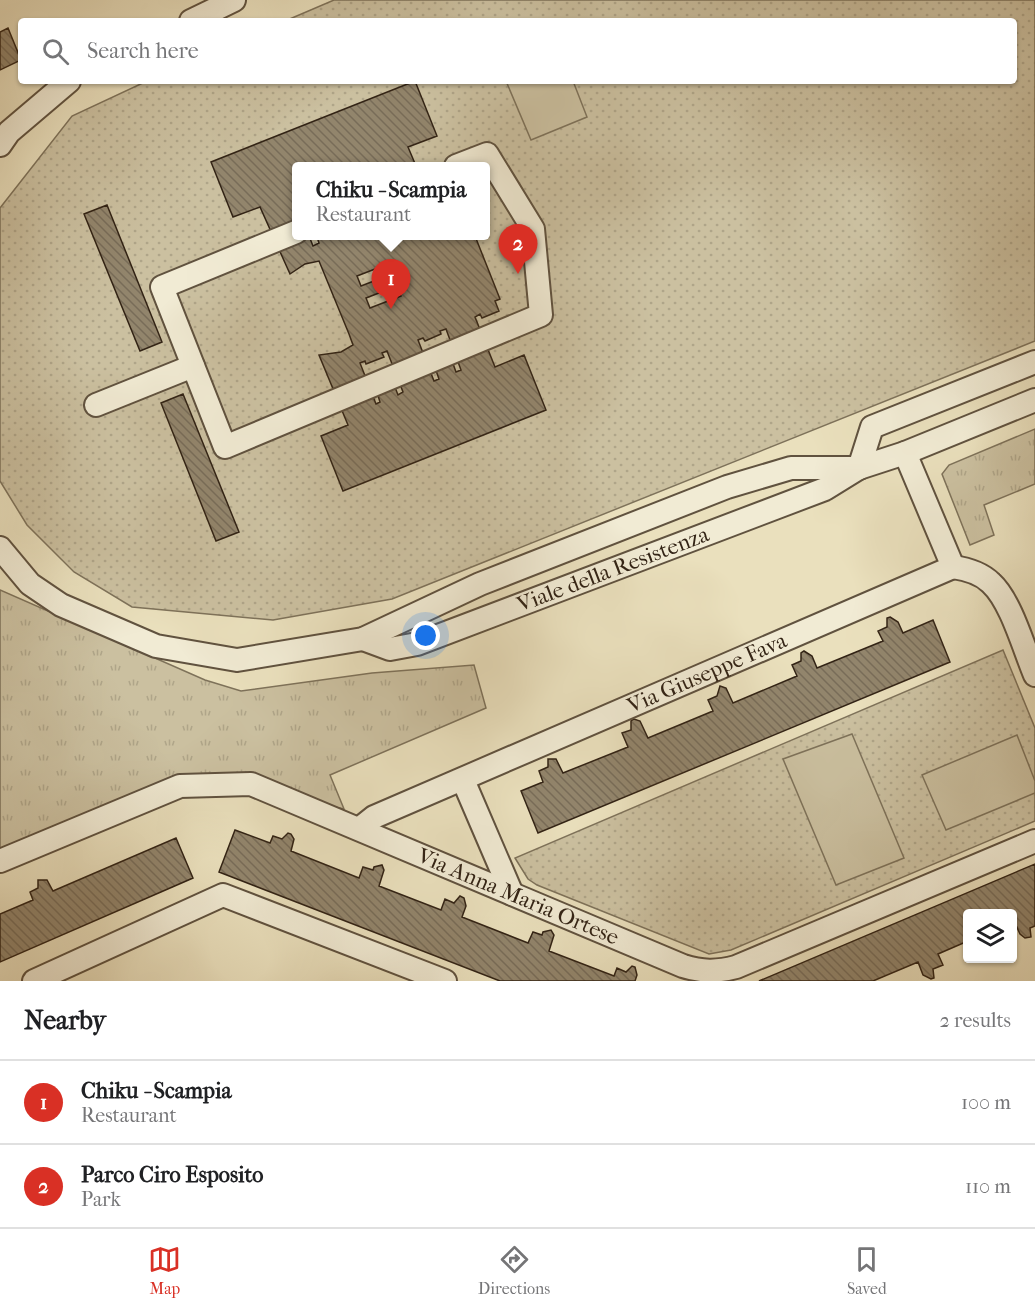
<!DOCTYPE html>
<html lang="en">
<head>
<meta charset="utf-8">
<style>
	body { margin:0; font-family:"IM FELL French Canon",serif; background:#f2f2f2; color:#202124 }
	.controls { position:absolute; right:18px; bottom:18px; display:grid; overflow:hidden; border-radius:6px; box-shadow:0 2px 4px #0004 }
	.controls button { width:54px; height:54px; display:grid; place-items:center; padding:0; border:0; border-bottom:2px solid #e0e0e0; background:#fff; color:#202124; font:30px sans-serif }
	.you { position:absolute; left:426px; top:636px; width:21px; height:21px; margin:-15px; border:4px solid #fff; border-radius:50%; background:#1a73e8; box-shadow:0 0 0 9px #1a73e833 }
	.badge { display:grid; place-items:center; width:39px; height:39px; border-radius:50%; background:#d93025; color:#fff; font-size:20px; font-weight:700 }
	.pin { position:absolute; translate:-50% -50px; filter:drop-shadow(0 2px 3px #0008) }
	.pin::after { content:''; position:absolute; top:32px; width:21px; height:18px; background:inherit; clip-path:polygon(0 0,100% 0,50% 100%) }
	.popup { position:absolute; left:292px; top:162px; width:198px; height:78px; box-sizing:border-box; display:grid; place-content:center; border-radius:6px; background:#fff; filter:drop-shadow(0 2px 4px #0005); font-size:20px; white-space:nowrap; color:#757577 }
	.popup b { font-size:22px; color:#202124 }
	.popup::after { content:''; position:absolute; left:50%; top:100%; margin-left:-12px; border:12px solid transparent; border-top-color:#fff }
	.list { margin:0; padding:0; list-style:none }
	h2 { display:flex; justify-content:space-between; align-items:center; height:78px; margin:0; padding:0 24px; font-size:26px }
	h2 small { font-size:20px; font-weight:400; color:#757577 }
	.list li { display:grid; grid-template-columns:39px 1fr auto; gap:18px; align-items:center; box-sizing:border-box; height:84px; padding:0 24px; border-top:2px solid #e0e0e0 }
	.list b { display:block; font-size:22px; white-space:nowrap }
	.list p { margin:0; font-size:20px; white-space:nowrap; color:#757577 }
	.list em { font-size:20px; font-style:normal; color:#757577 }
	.icon { flex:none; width:33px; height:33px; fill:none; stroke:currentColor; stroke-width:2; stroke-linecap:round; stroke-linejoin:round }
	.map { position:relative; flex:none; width:1035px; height:981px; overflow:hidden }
	.search { position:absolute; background:#fff; box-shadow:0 2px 4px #0004; left:18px; right:18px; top:18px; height:66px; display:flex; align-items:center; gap:15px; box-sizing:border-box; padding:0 21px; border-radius:6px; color:#757577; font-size:22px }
	.sheet { height:246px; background:#fff }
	nav { display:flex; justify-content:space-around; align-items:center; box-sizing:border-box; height:84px; border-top:2px solid #e0e0e0; background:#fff; font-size:16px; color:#757577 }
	nav a { display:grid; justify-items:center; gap:3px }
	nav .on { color:#d93025 }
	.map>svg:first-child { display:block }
	.grass { fill:url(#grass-tufts); stroke:#7e725a; stroke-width:1.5 }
	.park { fill:url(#park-dots); stroke:#7e725a; stroke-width:1.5; fill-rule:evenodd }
	.garden { fill:#cbc0a0; stroke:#7e725a; stroke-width:1.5 }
	.building { fill:url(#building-back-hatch); stroke:#322315; stroke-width:1.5; fill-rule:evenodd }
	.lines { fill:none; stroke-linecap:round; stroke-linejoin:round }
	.minor-casing { stroke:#60523f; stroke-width:26 }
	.minor { stroke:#f1ebd4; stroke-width:22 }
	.labels { text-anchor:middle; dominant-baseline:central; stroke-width:4.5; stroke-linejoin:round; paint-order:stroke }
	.street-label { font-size:22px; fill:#322315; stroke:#f1ebd4 }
</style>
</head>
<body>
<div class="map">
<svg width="1035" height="981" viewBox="0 0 1035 981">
	<defs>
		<pattern id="grass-tufts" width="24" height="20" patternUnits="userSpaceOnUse" patternTransform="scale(1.5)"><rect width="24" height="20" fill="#cbc0a0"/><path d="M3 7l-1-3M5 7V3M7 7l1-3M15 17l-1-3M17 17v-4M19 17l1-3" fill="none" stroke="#afa589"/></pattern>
		<pattern id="park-dots" width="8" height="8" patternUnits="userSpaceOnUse" patternTransform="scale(1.5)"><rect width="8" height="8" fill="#cbc0a0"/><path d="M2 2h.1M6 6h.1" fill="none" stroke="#afa589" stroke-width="1.8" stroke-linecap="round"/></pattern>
		<pattern id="building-back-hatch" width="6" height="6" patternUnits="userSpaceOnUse" patternTransform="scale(1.5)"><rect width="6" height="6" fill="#92856c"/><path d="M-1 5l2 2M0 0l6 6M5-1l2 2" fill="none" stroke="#786c58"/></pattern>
	</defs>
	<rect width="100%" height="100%" fill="#eae0bd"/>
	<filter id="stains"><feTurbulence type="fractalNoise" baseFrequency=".00333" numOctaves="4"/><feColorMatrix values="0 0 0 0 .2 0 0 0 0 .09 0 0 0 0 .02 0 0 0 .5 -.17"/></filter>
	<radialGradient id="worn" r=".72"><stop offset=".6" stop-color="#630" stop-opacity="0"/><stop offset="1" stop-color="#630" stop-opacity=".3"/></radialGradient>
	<path class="grass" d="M1035,429v55l-51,21 10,30 -24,10 -28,-71 7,-9z
		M0,590l205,90 36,11 131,-18 102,-8 12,43 -156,67 14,34 -115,-25 -108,26 -121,51z"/>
	<path class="park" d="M334,0h701v341l-643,258 -119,21 -141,-13 -58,-35 -47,-47 -27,-44v-273l72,-92 75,-35h867v-60h-729zM296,166h190v70h-190z
		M1003,650l32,78v93l-304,129 -22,4 -172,-69 -9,-6 -13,-21z"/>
	<path class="garden" d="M506,81h67l14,36 -56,23z
		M852,734l52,124 -68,27 -53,-126z
		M1017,735l18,46v12l-89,37 -24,-55z"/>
	<path class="building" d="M8,28l13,32 -21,10v-38z
		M415,81l22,55 -29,11 8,19h-120v70h13l4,10 6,-3 -2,-6 5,-1h153l25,63 -5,2 4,10 -17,7 -2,-4 -5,3 20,50 29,-12 22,55 -203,81 -22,-55 27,-11 -29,-70 22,-3 12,-7 -4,-11 -30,-73 -14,3 -15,10 -30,-67 -27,10 -22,-55zM388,264l4,10 -31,12 -4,-10zM397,286l4,10 -31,12 -4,-10zM446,329l15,41 -5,2 -5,-14 -17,7 5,14 -5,2 -16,-41 5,-2 2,3 16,-7 -1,-3zM387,351l16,41 -5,3 -5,-13 -17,7 4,13 -4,2 -16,-41 5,-2 1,3 18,-7 -2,-4z
		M107,205l55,137 -22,9 -56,-137z
		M183,394l56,138 -23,9 -55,-138z
		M890,617l8,5 5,11 30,-13 17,42 -412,171 -17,-42 22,-9 -4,-11 9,-4v-8h8l7,14 65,-26 -6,-14 9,-3v-9l3,-2 6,2 8,17 65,-27 -5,-11 9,-4 3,-10 6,2 7,15 64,-27 -5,-11 9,-4v-8l3,-2 8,5 5,12 66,-27 -5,-10 9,-4v-9z
		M235,830l35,13 3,-7 9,3 6,-6 3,1 3,5 -3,12 68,27 4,-11 10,3 1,-3 8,-2 2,5 -5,16 62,24 4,-11 9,4 6,-7 4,2 2,8 -4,11 66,26 5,-11 9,3 1,-3 8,-2 3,5 -5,16 65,25 3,-8 9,4 6,-6 3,1 2,8 -2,6h-135l-281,-109z
		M176,838l17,40 -193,84v-48l33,-14 -3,-8 8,-4v-8h9l6,11z
		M1035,864v62l-5,2 1,9 -6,1 -5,-4 -6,-13 -2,1v-8h-44v27l-30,13 5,11 -10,4 1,9 -3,1 -8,-4 -5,-13 -45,19h-114z"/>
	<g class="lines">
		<defs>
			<g id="minor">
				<path d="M191,21l43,-21"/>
				<path d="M0,145l9,-13 60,-51"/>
				<path d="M296,232l-134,55 63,160 316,-132 -8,-86 -46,-75 -31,12"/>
				<path d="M96,405l97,-39"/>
				<path d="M859,468l13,-41 163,-65"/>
				<path d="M0,548l30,36 31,21 95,41 81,14 126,-21 117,-55 247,-97 64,-19h68"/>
				<path d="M953,567c14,2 28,6 38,16 20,18 33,66 44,92"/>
				<path id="s1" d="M363,639l27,10 27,-5 408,-155 34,-21 46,-15 130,-53"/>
				<path d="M463,780l49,114"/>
				<path id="s2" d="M359,829l15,-12 579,-250 -48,-114"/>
				<path id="s3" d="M0,861l180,-75 71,-2 432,182c19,6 34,6 53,1l299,-126"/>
				<path d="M34,981l189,-86 222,86"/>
			</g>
		</defs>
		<use href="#minor" class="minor-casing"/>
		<use href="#minor" class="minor"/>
	</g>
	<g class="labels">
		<g class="street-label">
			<text stroke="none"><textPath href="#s1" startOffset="266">Viale della Resistenza</textPath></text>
			<text stroke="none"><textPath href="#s2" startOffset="382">Via Giuseppe Fava</textPath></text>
			<text stroke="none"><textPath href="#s3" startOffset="556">Via Anna Maria Ortese</textPath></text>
		</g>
	</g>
	<rect width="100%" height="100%" filter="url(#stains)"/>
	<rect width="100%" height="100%" fill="url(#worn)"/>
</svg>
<div class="controls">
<button><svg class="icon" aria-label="layers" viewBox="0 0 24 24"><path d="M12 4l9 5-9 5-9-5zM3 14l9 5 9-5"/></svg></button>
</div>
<div class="you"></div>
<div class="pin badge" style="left:391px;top:309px">1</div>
<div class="popup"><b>Chiku - Scampia</b>Restaurant</div>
<div class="pin badge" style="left:518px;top:274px">2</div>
<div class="search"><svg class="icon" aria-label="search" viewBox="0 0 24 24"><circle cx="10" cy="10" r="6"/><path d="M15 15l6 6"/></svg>Search here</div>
</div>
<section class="sheet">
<h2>Nearby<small>2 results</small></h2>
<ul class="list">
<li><span class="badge">1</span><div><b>Chiku - Scampia</b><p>Restaurant</p></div><em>100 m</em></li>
<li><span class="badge">2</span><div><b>Parco Ciro Esposito</b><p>Park</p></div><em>110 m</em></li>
</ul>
</section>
<nav>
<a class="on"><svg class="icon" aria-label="map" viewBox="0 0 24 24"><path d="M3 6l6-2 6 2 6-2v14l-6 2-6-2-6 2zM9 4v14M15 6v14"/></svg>Map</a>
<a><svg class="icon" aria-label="directions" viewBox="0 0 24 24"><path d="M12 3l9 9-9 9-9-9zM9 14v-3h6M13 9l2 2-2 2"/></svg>Directions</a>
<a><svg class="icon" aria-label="saved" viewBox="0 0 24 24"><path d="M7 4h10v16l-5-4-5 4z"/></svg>Saved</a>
</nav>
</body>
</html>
